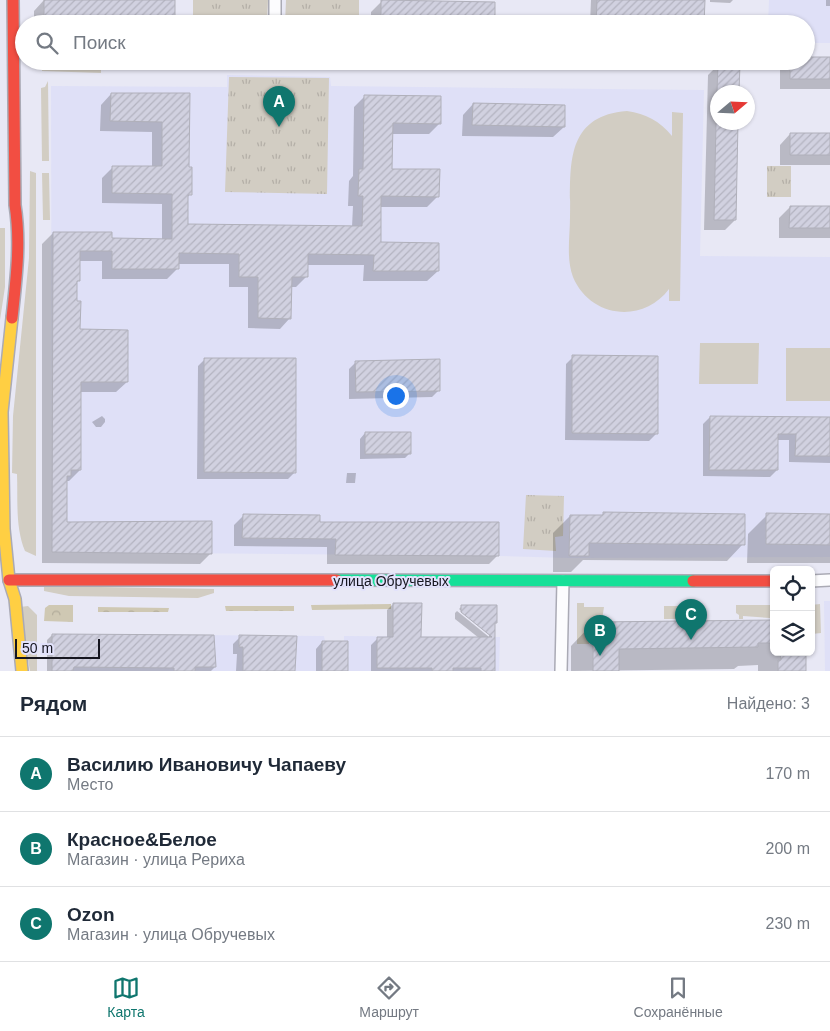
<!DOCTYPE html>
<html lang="ru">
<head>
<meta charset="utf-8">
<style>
	body { margin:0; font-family:Arial,sans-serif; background:#f2f2f3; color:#1f2937 }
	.controls { position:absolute; right:15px; bottom:15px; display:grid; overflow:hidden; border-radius:8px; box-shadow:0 1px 4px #0004 }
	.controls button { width:45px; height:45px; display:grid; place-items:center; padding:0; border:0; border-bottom:1px solid #e0e1e3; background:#fff; color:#1f2937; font:25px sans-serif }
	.compass { position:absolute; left:710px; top:85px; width:45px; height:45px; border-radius:50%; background:#fff; box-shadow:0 1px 4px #0004; rotate:71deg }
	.scale { position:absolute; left:15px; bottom:12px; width:85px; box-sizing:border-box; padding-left:5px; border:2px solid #16161f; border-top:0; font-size:14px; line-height:18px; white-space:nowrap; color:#16161f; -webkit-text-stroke:4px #e2e2fb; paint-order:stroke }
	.you { position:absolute; left:395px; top:395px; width:18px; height:18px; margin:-12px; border:4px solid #fff; border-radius:50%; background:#1a73e8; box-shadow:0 0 0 8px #1a73e833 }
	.badge { display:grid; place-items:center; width:32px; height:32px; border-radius:50%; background:#0f766e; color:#fff; font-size:16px; font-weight:700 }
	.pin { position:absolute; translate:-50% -41px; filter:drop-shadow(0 1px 2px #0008) }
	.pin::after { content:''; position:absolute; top:26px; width:18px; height:15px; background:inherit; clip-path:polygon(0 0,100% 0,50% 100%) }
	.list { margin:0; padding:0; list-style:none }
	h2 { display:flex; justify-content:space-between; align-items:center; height:65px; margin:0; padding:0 20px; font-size:21px }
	h2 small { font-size:16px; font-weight:400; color:#747a83 }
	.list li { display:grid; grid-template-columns:32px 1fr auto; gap:15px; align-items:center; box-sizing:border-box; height:75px; padding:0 20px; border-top:1px solid #e0e1e3 }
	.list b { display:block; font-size:19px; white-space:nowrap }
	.list p { margin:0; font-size:16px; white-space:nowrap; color:#747a83 }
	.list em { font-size:16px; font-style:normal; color:#747a83 }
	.icon { flex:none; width:28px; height:28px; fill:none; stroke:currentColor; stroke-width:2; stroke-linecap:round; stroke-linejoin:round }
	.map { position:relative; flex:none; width:830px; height:671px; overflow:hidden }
	.search { position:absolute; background:#fff; box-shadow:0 1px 4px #0004; left:15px; right:15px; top:15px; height:55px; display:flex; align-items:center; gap:12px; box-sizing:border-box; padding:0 18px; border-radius:28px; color:#747a83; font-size:19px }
	.sheet { height:290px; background:#fff }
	nav { display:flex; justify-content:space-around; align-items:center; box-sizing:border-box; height:70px; border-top:1px solid #e0e1e3; background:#fff; font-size:14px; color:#747a83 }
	nav a { display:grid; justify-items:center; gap:2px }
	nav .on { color:#0f766e }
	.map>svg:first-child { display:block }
	.built { fill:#dfe0f7 }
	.grass { fill:#d2cdc3 }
	.forest { fill:url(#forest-crowns) }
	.park { fill:url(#park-tufts) }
	.shadow { fill:#0003 }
	.building { fill:url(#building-hatch); stroke:#b0b0ba }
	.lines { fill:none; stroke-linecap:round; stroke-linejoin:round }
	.street-casing { stroke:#aaaab5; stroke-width:14 }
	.fast-casing { stroke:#aaaab5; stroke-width:14 }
	.slow-casing { stroke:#aaaab5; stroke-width:14 }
	.jam-casing { stroke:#aaaab5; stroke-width:14 }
	.street { stroke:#fcfcfe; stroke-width:11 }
	.fast { stroke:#16e098; stroke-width:11 }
	.slow { stroke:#ffcf43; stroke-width:11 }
	.jam { stroke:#f24e42; stroke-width:11 }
	.labels { text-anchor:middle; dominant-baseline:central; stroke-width:4; stroke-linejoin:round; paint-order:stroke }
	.street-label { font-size:14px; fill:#16161f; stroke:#e2e2fb }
</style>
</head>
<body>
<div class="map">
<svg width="830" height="671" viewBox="0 0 830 671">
	<defs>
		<pattern id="forest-crowns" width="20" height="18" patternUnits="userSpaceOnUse" patternTransform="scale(1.25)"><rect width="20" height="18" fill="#cfc8b3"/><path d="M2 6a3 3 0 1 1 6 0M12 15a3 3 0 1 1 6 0" fill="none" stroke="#b1ab9a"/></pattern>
		<pattern id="park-tufts" width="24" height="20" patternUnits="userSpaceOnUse" patternTransform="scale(1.25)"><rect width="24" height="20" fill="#d2cdc3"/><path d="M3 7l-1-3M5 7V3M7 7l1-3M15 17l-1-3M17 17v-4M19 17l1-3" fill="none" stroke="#b4afa7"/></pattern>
		<pattern id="building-hatch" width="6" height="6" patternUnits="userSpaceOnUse" patternTransform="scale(1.25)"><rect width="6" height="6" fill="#d1d1e0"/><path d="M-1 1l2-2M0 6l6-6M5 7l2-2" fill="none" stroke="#b3b3c0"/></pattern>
	</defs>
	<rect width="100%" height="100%" fill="#e8e8f5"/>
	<path class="built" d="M769,0h61v43h-24v-19h-38z
		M227,75l103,2 1,9 373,4 -4,166 130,1v300l-261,1 -70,-2 -447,-4 -1,-466 176,1z
		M824,601h6v70h-5z
		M52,634l272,2 1,5h19v-5l156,1 -1,34h-447z"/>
	<path class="grass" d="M42,63l59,1v9l-59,-2z
		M48,81l1,80h-7l-1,-73 4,-1z
		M627,111c19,3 33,10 45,25v-24l11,1 -3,188h-11v-12c-26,35 -79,29 -96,-12 -7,-18 -3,-41 -3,-60 1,-48 -7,-101 57,-106z
		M30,171l6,2v383l-11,-5c-10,-24 -7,-52 -8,-77l-5,-1 1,-57 16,-158z
		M42,173h7l1,47h-7z
		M0,228h5v59l-5,33z
		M700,343h59l-1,41h-59z
		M786,348h44v53h-44z
		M44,586l170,3v4l-16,5 -129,-2 -25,-5z
		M577,603h7v4h20l-2,13 -11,1v6h-2v17h-12z
		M820,604l1,29 -9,1 -1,-29z
		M736,605h38v7l-4,2v4l-27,-2v3h-4v-4l-3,-2z
		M28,606l9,9v56h-7l-8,-45 -2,-19z
		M664,606h27v8l-2,5h-25z"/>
	<path class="forest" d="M391,604v5l-79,1 -1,-5z
		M49,605h24v17l-29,-1 1,-13z
		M225,606h69v5h-68z
		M98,607l71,1 -1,4h-70z"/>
	<path class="park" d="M193,0h75l-1,24h-74z
		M286,0h73v24h-74z
		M229,77l100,1 -2,116 -102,-2z
		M767,166h24v31h-24z
		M526,495l38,1 -1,40 -8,1 1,14 -33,-2z"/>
	<path class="shadow" d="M44,0l130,21 -3,3h-137v-13z
		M591,0h113l-1,24h-113z
		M710,0h23l-3,3 -20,-1z
		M826,0h4v6h-4z
		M382,1l112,22 -123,1v-12z
		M830,58v31h-50v-21l7,-7h19z
		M718,65h20v27h-20v30l17,98 -10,10h-21l4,-155z
		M111,94l77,1v73l2,26 -3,4v28l165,1 1,-21h-5l1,-25 4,-5 1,-69 10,-10 76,26 -11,11h-38v36l47,26 -11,11h-47l-1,37 59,27 -11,10h-64l1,-16h-57v11l-11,11h-6v31l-10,11 -32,-1v-41h-19v-23h-52v5l-10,10h-65v-18h-23v19l-3,3v19l3,29 48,51 -11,10h-36v78l-11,11h-3v42l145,30 -11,11 -158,-1v-319l11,-11 57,6 52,1v-36l-60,-1v-25l11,-11h39v-35l-52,-1 1,-26z
		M473,104l91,23 -11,10 -91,-1 1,-21z
		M790,134h40v31h-50v-20z
		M790,207h40v31h-51v-20z
		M573,357l83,77 -7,7 -84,-1 1,-76z
		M205,359l90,113 -7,7h-91l1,-113z
		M356,362l83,28 -7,7 -83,2v-30z
		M102,416l3,3v3l-4,5h-5l-4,-5z
		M710,417l120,1v45l-41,-1v-22h-12v30l-7,7 -67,-1v-52z
		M365,433l45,20 -5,5 -45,1v-20z
		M347,473h9l-1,10h-9z
		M603,514l140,30 -16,17 -144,-1 -12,12h-18v-39l17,-17 30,1z
		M767,515h63v48h-83l1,-29z
		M243,516l76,7 179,32 -9,9h-162v-17l-93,-1v-21z
		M393,604l27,34h59l-24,-19v-6l2,-2 32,26v-3l-30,-25 3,-3 34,17 -2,1v47h-123v-26l7,-7h9v-28z
		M774,621v31h29l2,19h-47v-6l-20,1 -4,3 -163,2v-25l22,-23z
		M52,635l163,32 -4,4h-164v-31z
		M240,637l54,34h-58l1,-17h-4v-10z
		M322,642l25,29h-31v-22z"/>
	<path class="building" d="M44,0h131v22l-131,-2z
		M381,0l114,2v21l-114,-2z
		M597,0h108l-1,24h-108z
		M806,57h24v22h-40v-18h16z
		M718,63l22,1 -1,28h-22z
		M111,93h79l-1,74h3v28h-4v29l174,2 1,-30h-5l1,-27h4l1,-74 77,1v28l-48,-1 -1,46h48l-1,28 -58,-1v46l58,1v28h-66l1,-16 -66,-1v23h-16l-1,42 -33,-1v-41h-19v-23l-60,-1v16h-67v-18h-32v30h-3v20h4l-1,28 48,1v52h-47v88h-10v6h-4v46l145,-1v33l-160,-2 1,-320h59v6l60,1v-45l-60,-1v-27h50v-44l-52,-1z
		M473,103l92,2v22l-93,-2z
		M716,122h22l-2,98h-22z
		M790,133h40v22h-40z
		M790,206h40v22h-41z
		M572,355l86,1v78l-86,-1z
		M204,358h92v115l-92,-1z
		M440,359v32l-84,1 -1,-31z
		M710,416l120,1v39h-35l1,-22h-18v36h-69z
		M365,432h46v22h-46z
		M603,512l142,2v31l-156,-2v13h-20l1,-41h33z
		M766,513l64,1v31l-64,-1z
		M243,514l77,1v7h179v34l-164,-1 1,-16 -94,-1z
		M393,603h29l-1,34h71l-31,-25v-7h36v18h-2v48h-14v-3h-28v3h-21v-3h-55v-31h16z
		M774,620v23h-16v4l-139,2v22h-26v-49z
		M52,634l162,1 2,32h-21v4h-21v-3l-100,-1 -1,4h-21z
		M239,635l58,1 -2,35h-52v-24h-4z
		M322,641h26v30h-26z
		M780,652h24v2h2v17h-28v-11h3z"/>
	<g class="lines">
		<defs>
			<path id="street" d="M275,24v-24
				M519,61l166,2
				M811,581l19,-1
				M561,671l2,-90"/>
			<path id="fast" d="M337,580l356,1"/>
			<path id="slow" d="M12,318l-10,94 2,117 5,51 6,19 7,72"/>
			<path id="jam" d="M12,318c4,-38 9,-75 3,-113l-2,-205
				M9,580h328
				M693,581h81"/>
		</defs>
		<use href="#street" class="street-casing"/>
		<use href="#fast" class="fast-casing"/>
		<use href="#slow" class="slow-casing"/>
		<use href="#jam" class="jam-casing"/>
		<use href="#street" class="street"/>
		<use href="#fast" class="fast"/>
		<use href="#slow" class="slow"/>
		<use href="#jam" class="jam"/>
	</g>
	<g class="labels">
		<g class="street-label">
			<text x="391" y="581">улица Обручевых</text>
		</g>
	</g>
</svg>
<div class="controls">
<button><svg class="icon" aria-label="locate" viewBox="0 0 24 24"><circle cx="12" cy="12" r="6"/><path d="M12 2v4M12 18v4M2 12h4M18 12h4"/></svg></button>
<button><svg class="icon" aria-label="layers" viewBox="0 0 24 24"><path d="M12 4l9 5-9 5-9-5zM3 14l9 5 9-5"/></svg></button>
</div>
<svg class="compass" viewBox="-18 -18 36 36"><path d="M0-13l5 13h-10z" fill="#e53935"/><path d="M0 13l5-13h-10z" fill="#747a83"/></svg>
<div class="scale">50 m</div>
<div class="you"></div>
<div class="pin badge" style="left:279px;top:127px">A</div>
<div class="pin badge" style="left:600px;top:656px">B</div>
<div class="pin badge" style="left:691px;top:640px">C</div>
<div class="search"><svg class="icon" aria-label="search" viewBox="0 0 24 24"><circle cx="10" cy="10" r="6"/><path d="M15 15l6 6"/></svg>Поиск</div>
</div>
<section class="sheet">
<h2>Рядом<small>Найдено: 3</small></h2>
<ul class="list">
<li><span class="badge">A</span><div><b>Василию Ивановичу Чапаеву</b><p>Место</p></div><em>170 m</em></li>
<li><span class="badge">B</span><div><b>Красное&amp;Белое</b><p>Магазин · улица Рериха</p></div><em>200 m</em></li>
<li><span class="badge">C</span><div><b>Ozon</b><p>Магазин · улица Обручевых</p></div><em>230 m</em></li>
</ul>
</section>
<nav>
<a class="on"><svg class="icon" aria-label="map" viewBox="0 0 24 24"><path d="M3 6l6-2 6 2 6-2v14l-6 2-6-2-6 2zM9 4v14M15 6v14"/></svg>Карта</a>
<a><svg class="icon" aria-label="directions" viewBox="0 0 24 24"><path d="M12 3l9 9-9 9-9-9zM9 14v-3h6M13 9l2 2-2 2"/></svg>Маршрут</a>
<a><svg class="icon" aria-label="saved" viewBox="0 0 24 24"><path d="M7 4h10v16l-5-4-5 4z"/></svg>Сохранённые</a>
</nav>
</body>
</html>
